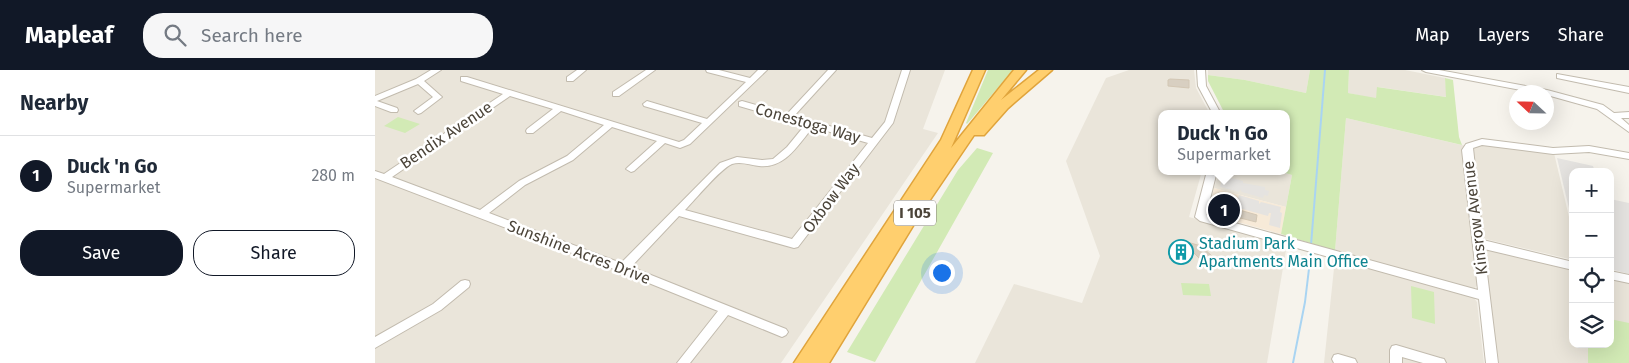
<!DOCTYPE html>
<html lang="en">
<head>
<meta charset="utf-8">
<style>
	body { margin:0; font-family:"Fira Sans",sans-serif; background:#f6f6f7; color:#1f2937 }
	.controls { position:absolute; right:15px; bottom:15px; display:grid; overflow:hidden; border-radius:10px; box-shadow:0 5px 20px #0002 }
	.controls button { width:45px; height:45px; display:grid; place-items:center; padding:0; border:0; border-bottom:1px solid #e0e1e3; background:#fff; color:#1f2937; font:25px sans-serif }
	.compass { position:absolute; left:1134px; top:15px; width:45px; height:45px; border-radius:50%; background:#fff; box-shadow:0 5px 20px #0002; rotate:292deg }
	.you { position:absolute; left:566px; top:202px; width:18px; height:18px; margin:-12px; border:4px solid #fff; border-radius:50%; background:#1a73e8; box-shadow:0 0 0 8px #1a73e833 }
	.badge { display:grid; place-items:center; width:32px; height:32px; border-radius:50%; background:#111827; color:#fff; font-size:16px; font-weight:700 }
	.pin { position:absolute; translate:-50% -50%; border:2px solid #fff; box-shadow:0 1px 5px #0006 }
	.popup { position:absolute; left:783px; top:40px; width:132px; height:65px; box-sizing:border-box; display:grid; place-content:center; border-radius:10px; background:#fff; filter:drop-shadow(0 1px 4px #0005); font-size:16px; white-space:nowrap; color:#747a83 }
	.popup b { font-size:19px; color:#1f2937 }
	.popup::after { content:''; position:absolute; left:50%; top:100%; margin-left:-10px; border:10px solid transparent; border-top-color:#fff }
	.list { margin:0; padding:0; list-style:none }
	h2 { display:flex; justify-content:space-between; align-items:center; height:65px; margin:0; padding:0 20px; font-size:21px }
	h2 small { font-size:16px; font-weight:400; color:#747a83 }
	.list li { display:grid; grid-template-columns:32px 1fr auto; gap:15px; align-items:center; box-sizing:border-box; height:80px; padding:0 20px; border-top:1px solid #e0e1e3 }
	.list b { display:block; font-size:19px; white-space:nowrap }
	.list p { margin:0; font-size:16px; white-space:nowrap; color:#747a83 }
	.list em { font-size:16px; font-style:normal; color:#747a83 }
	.actions { display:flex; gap:10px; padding:15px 20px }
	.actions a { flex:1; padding:11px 0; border:1px solid #111827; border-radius:20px; text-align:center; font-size:18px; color:#111827 }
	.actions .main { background:#111827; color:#fff }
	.icon { flex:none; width:28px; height:28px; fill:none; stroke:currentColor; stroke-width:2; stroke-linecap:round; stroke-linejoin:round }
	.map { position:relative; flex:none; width:1254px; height:293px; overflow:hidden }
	header { display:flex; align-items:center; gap:30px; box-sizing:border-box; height:70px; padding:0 25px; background:#111827; color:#fff }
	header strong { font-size:24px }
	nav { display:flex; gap:28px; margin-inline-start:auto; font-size:18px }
	.search { width:350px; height:45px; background:#f6f6f7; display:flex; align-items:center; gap:12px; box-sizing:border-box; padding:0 18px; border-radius:20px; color:#747a83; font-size:19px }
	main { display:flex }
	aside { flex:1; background:#fff }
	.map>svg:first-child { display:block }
	.residential { fill:#eae5da }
	.commercial { fill:#f7ead8 }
	.green { fill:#d2eab5 }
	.parking { fill:#e5e3e0 }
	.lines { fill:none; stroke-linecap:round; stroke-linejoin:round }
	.stream { stroke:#a9d4f2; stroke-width:2 }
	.building { fill:#d8cfc1; stroke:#d3c7b4 }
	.minor-casing { stroke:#c2bbae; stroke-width:2 }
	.highway-casing { stroke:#e0a43c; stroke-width:3 }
	.minor { fill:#fff; fill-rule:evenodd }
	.highway { fill:#ffcf6e; fill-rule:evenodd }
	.labels { text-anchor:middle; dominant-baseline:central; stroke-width:5; stroke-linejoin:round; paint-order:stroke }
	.shield { fill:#fff; stroke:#817c74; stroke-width:1 }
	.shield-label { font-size:15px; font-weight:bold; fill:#4b4439 }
	.street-label { font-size:16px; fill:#4b4439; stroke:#fff }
	.culture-label { font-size:16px; fill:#0d838f; stroke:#fff; text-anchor:start }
</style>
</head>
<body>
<header>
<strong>Mapleaf</strong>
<div class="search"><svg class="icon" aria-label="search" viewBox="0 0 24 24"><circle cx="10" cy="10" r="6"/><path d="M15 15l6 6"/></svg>Search here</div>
<nav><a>Map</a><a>Layers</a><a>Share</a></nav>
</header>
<main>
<aside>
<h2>Nearby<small></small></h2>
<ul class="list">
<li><span class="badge">1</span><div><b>Duck 'n Go</b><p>Supermarket</p></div><em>280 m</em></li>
</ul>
<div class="actions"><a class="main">Save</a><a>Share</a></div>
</aside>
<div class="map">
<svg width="1254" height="293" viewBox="0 0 1254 293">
	<rect width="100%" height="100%" fill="#f6f3ec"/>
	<path class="residential" d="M0,0h570l-22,59 15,4 -157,230h-406z
		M754,0h65l2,18 14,26h-49v57h41l-13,46 98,27 -20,119h-292l39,-79 68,19 18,-47 -34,-95 40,-83z
		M833,0h102l-4,23 -61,-13 -37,-5z
		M974,0h56l40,8 2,19 -69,-10 -2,12 -28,-6z
		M971,48l124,29 9,-3 75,9 19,81v26l-100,-24 5,48 -3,4h-6l-134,-37z
		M844,101h60l13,4 -6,32 -72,-19z
		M1110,178l88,21v75h37v-66l19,5v80h-130l-17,-110z
		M960,189l139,39 3,4 7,61h-160z"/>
	<path class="commercial" d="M839,118l72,19 -5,27 -69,-19 -3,-3z"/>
	<path class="green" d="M613,0h25l-46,54 -1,-1z
		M935,0h39l-1,23 28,5 1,-11 69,10 -1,-19 8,2 6,57 3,8 -116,-27 -11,133 -54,-17 11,-59 -13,-4h8v-57h-62l-17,-33v-6l37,5 61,13z
		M23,47l22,7 -15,9 -21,-7z
		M602,78l16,5 -118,209 -28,-10 111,-182z
		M806,213l28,1 2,12 -28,-1z
		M1036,216l23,6 1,32 -23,-6z
		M1235,249l19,4v40h-41v-19h22z"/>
	<path class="parking" d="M1182,88l36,8 2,6h-22v53z
		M848,106l20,5v2l22,4v3l4,1 -1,5 -4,-1 -1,3 -21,-6 -2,-3 -1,3 -19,-5z
		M864,125l20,6v3l2,-2 20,5 -1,5 2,1 -2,15 -11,-3 2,-12h-2l-1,3 -29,-8 1,-4 -7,-2 2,-5 3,1z
		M1235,129l19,4v71l-19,-5z"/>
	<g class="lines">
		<path class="stream" d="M936,175l14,-175
			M918,293l12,-61 6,-50"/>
	</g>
	<path class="building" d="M795,9l19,1v8l-21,-2v-6z
		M843,123l13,3 -2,11 28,8 -1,7 -39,-10 -3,-4z
		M812,172l14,4 12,11 -5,5 -9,-4 -8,-8 -17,12 -5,-4 10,-10 -1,-4z"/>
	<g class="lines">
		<defs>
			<path id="minor" d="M56,0h10l-17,11 18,16 -21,16 -3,1 -4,-3 19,-14 -15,-13 -41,17 20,7 1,2 -1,2h-6l-16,-6v-10l41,-17z
				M202,0h9l-13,11h-6v-4z
				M271,0h9l-36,26h-6v-4z
				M331,0h13l31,8 8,-8h9l-77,74 -10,4 -15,-5 -31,28 -3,1 -5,-3 2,-2 29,-26 -45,-14 -39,33 -48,25 -36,28 132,50 99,-100 17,-6 25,3 11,-1 14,-12 18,-22 -66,-19v-4l3,-1 45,13 41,-44h8l-42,46 78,22 13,-16 17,-52h8l-17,53 -95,124 -4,1 -115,-32 -48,51 155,62 2,3 -2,3 -4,2 -54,-22 -38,48h-13l41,-52 -99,-40 -244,-93v-7l9,3 119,-80 -42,-13v-4h6l212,65 5,-2 18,-17 -58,-17 -1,-2 4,-3 60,18 39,-37 -39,-10zM135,26l43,13 -26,20 -1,2 1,2h6l28,-22 43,14 -37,31 -48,25 -39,29 -88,-33zM438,57l55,16 -76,96 -107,-29c10,-10 35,-41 47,-46 9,-3 18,1 27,2 26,3 39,-21 54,-39z
				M822,0h8l1,16 15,28h-8l-15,-28z
				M1047,0h17l108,20 56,15 11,8 15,-1v6h-8l8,7v7l-32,-23 -50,-14v-3h-16l-105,-20z
				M1182,4l72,13v6l-72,-15z
				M1107,69l71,9 36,-2 40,7v6l-40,-7 -36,2 -71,-9 -9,3 10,92 90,22v8l-89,-21 14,114h-12l-7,-64 -279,-78 -5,-4 12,-46h10l-11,44 272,75 -16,-140 4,-6z
				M1235,201l19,4v8l-19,-4z
				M90,210l4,1 1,3 -1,3 -28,23 -66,38v-11l58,-33 28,-23z
				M1021,275l44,13 4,1 2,4h-23l-21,-6v6h-12v-13l2,-4z
				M963,284l17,5 2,4h-23l-2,-4 2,-4z"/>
			<path id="highway" d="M598,0h12l-34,78 63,-78h12l-25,30 38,-30h13l-44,38 -24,27h-10l-55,81 -90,147h-35l147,-223z"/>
		</defs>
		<use href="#minor" class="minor-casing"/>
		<use href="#highway" class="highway-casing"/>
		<use href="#minor" class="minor"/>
		<use href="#highway" class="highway"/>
	</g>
	<defs>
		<symbol id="building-ring" viewBox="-11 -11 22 22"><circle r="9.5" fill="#fff" stroke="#0f9aa8" stroke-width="1.5"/><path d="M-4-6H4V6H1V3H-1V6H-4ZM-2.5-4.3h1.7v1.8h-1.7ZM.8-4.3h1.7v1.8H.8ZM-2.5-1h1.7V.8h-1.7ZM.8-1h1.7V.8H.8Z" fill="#0f9aa8"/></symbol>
	</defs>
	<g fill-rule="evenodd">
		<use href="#building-ring" x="792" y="168" width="28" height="28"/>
	</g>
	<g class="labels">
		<rect class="shield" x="519" y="130.5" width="42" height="25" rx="4"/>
		<g class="shield-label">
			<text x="540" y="143">I 105</text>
		</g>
		<g class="street-label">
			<text transform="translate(433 53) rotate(16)">Conestoga Way</text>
			<text transform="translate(71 65) rotate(-34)">Bendix Avenue</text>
			<text transform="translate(456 128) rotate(-53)">Oxbow Way</text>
			<text transform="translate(1100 148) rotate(-97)">Kinsrow Avenue</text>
			<text transform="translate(204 182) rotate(21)">Sunshine Acres Drive</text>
		</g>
		<g class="culture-label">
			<text x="824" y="173">Stadium Park<tspan x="824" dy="18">Apartments Main Office</tspan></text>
		</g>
	</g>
</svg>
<div class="controls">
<button>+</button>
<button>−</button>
<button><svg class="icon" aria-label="locate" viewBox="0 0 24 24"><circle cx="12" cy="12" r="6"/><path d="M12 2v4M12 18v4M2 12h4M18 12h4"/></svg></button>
<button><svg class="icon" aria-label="layers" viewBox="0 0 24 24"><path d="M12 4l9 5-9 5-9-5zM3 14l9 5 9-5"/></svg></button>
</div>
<svg class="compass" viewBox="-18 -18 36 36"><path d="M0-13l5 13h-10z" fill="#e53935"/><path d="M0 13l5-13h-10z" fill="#747a83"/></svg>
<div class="you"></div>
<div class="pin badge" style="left:849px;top:140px">1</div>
<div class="popup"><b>Duck 'n Go</b>Supermarket</div>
</div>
</main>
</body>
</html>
